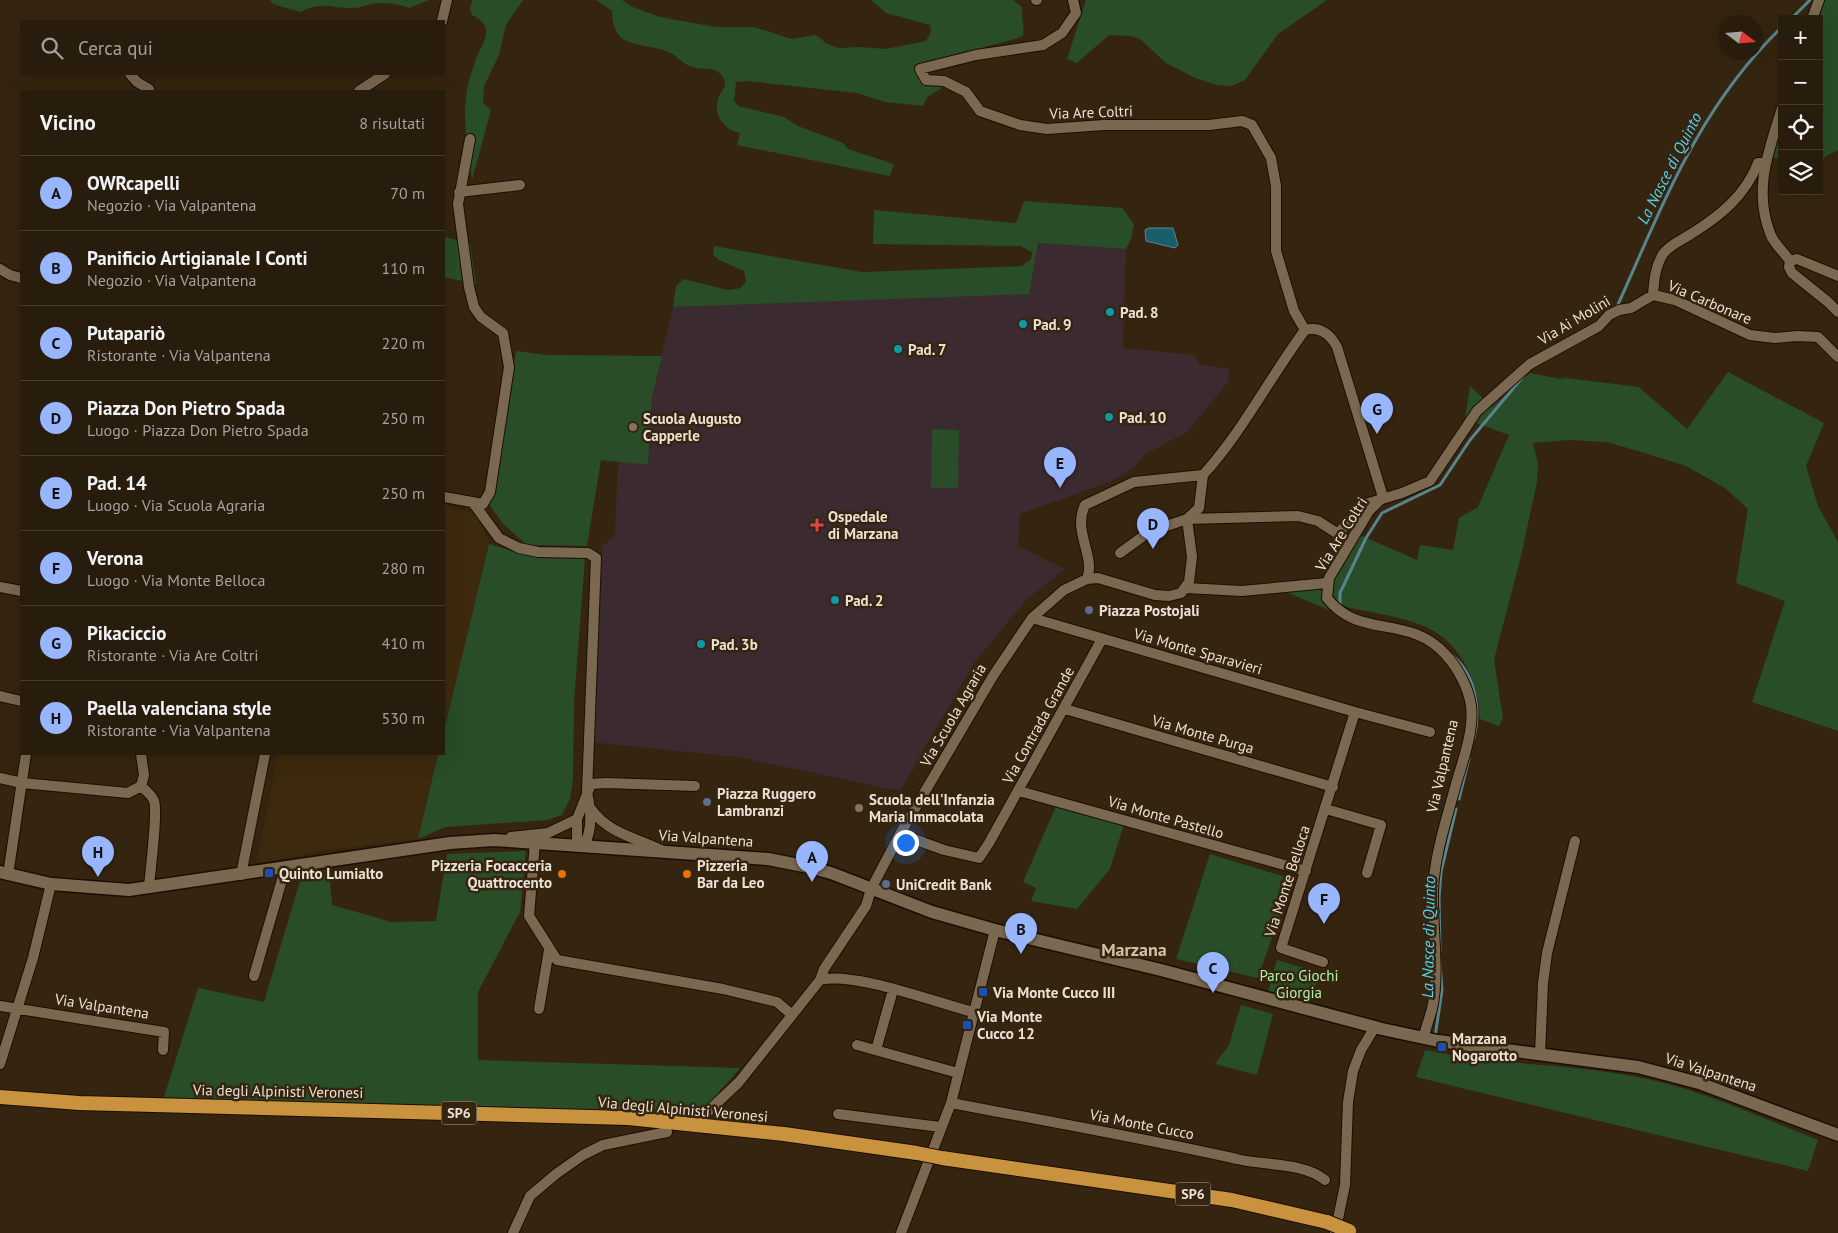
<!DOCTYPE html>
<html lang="it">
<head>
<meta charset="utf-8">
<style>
	body { margin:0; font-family:"PT Sans",sans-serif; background:#34291a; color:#f1f3f6 }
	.controls { position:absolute; right:15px; top:15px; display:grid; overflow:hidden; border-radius:0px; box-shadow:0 5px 20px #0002 }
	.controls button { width:45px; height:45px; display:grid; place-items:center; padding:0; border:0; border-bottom:1px solid #443a2d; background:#281c0c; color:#f1f3f6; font:25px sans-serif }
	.compass { position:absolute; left:1718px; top:15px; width:45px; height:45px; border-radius:50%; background:#281c0c; box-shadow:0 5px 20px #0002; rotate:106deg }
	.you { position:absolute; left:905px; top:842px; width:18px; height:18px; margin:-12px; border:4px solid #fff; border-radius:50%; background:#1a73e8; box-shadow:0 0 0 8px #1a73e833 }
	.badge { display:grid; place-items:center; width:32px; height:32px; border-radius:50%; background:#97b6fd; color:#111; font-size:16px; font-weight:700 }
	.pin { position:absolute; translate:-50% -41px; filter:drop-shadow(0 1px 2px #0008) }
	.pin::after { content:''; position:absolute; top:26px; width:18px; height:15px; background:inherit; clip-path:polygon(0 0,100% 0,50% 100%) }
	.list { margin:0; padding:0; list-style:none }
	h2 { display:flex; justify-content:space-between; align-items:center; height:65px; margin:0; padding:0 20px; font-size:21px }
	h2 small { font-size:16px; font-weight:400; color:#a5a19d }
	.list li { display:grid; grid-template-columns:32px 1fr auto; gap:15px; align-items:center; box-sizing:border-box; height:75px; padding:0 20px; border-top:1px solid #443a2d }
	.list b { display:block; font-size:19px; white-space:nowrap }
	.list p { margin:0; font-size:16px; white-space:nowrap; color:#a5a19d }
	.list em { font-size:16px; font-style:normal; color:#a5a19d }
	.icon { flex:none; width:28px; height:28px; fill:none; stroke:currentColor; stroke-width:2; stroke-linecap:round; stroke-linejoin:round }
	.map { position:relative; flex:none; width:1838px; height:1233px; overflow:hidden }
	.search { position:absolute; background:#281c0c; box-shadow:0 5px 20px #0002; left:20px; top:20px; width:425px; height:55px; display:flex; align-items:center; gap:12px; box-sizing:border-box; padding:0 18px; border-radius:0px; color:#a5a19d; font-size:19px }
	.panel { position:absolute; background:#281c0c; box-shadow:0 5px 20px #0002; left:20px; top:90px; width:425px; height:665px; border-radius:0px }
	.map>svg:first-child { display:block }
	.built { fill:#3d290d }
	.medical { fill:#3c2a31 }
	.green { fill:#284d28 }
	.water { fill:#195e6d; stroke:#58858c }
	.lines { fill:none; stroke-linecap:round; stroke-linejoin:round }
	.stream { stroke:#58858c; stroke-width:3 }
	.minor-casing { stroke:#1c0e00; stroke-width:12 }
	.tertiary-casing { stroke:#1c0e00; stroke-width:15 }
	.trunk-casing { stroke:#1c0e00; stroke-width:16 }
	.minor { stroke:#7a6851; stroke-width:10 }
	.tertiary { stroke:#7a6851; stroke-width:12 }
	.trunk { stroke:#c8923e; stroke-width:14 }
	.trunk-bridge-casing { stroke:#1c0e00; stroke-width:16; stroke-linecap:butt }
	.trunk-bridge { stroke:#c8923e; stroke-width:14 }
	.culture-dot { fill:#0f9aa8; stroke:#352510; stroke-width:2 }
	.education-dot { fill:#8d6e63; stroke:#352510; stroke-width:2 }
	.health-dot { fill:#e0444e; stroke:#352510; stroke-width:2 }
	.service-dot { fill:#5c6f8a; stroke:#352510; stroke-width:2 }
	.transit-dot { fill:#1a4fb4; stroke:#352510; stroke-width:2 }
	.food-dot { fill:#e8710a; stroke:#352510; stroke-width:2 }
	.labels { text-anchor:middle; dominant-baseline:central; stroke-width:5; stroke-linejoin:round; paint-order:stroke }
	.shield { fill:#352510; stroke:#b4a899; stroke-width:1 }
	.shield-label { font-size:14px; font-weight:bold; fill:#ebe0d4 }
	.street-label { font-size:15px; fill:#ebe0d4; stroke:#352510 }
	.poi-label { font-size:15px; font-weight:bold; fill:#ebe0d4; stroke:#352510; text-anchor:start }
	.park-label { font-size:15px; fill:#adf1aa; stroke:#352510 }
	.water-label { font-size:16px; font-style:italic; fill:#54d3f0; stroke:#352510 }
	.quarter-label { font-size:18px; font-weight:bold; fill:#d3bfa6; stroke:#352510 }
</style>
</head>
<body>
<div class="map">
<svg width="1838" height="1233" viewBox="0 0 1838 1233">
	<rect width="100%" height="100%" fill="#352510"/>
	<path class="built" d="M444,506l22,5 14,7 9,26 -45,187z
		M278,754h160l-20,85 -91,11 -71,14z"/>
	<path class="medical" d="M1037,243l89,6 -3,99 72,7 4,9 31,5 -2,13 -41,50 -41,22 -12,14 -25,14 -89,32 -2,32 47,23 -37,29 -54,65 -74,128 -162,-34 -148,-15 12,-196 13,-10 3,-74 30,3 4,-68 21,-90 356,-14z"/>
	<path class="green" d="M270,0h159l-20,8c-13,-5 -25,-6 -38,-4 -5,1 -11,4 -16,4 -24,1 -30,-8 -55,4l-27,-8z
		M473,0h50l-17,25 -7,30 -15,31 -1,17 8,7 -19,70c-4,-32 -11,-63 -4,-95 2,-10 6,-20 9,-29 4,-9 9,-14 9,-25 0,-8 -7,-13 -14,-16l-2,-7z
		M596,0h26l8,6 30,11 56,10h38l38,12 24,-4 11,9 12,4 21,-1 26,2 40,-8 5,-9 -1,-7 -44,-12 -15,-13h142l9,7c-1,11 3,18 1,29l-12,4 -94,25 -1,9c10,2 21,4 26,14l-15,9 -4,9 -38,-4 -28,-9 -110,-12 -11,1 -2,18 4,6 46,11 14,9 45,17 5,6 46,15 -4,12 -153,-31 3,-12c-14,-2 -25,-15 -23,-30 1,-7 6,-12 8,-18 1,-5 -3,-10 -7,-13 -8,-5 -18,-2 -26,-5 -10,-3 -16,-13 -26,-16 -28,-10 -53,-1 -54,-40z
		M1086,0h241l-49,34 -33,46 -13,6 -15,-1 -22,-7 -29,-15 -26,-24 -9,-3 -22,-1 -32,28 -10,-4z
		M1824,0h14v150l-12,6 -7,8v-142z
		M1782,124v35l-8,-1 -1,-5z
		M1024,201l98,7 12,16 -3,15 -5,10 -88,-6 -9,51 -356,13 3,-21 8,-7 44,11 13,-2 5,-7 -2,-10 -25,-11 -6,-6 1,-8 148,26 160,-6 9,-7 1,-7 -12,-6 -147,-2 1,-34 142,13z
		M444,237l26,6 6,41 -32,-7z
		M516,351l29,4 117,1 -10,41 -4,68 -47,-5 -14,86 -60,-1 -23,-20 -14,-19z
		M1728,372l96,51 -18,43 12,40 20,36v189l-86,-29 33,-101 -49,-18 12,-74 -23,-21 -39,-22 -48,-15 -31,-9 -37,-2 -37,3 5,21 -1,18 -16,74 -27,104 9,58 -4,8 -19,-7c-1,-37 -19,-76 -54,-92 -24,-11 -54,-14 -79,-20 -12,-5 -14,-10 -18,-23l31,-49 57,25 3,-15 33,5 6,-32 19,-11 31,-72 -44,-16 5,-33 22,21 38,-34 30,6 6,-1 73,9 48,42z
		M932,429l27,1 -1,58h-27z
		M489,544l38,11 58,3 -11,144 -1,77 -3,20 -8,16 -15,5 -102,7 -27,12 20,-85h6v-23z
		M1324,586l5,24 -45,-19z
		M1057,804l68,17 -15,48 -33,40 -46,-8 5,-13 -13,-6z
		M526,851l-6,61 -42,80v68l262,8 -42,48 -534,-19 34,-109 66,14 38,-128 27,-5 3,36 60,17 44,-1 11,-67z
		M1210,854l82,25 -34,99 -82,-19z
		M1277,960l43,13 -10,30 -42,-12z
		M1241,1005l32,9 -16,61 -42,-11 14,-19z
		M1425,1050c68,15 138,13 207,26 64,11 125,40 186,64l-10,31 -392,-94z"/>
	<path class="water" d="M1149,228h24l5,17 -3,3 -29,-7 -1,-11z"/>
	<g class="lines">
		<path class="stream" d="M1791,19l19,-19
			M1616,309c47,-104 82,-201 166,-282
			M1340,607v-14l26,-55 16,-25 58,-28 30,-45 57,-68
			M1453,656c23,20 28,54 21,82
			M1459,799l10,-41
			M1440,951l-1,-53 2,-26 15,-63
			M1435,1037l7,-47 -2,-28"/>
		<defs>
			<path id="minor" d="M1036,0h1
				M1073,0l3,13 -14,20 -19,12 -67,10 -56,14 6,11 18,1 22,11 14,19 40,14 27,4 57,-4h105l33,-4 10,4 19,33 5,28v65l18,60 11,19
				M1812,19l7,-19
				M442,21l5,-21
				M130,74l7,8 12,7v2
				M359,91l26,-17
				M1782,108c-13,42 -29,81 -12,125 3,10 14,19 20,28
				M459,192l61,-7
				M0,269l10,6 11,3
				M1838,276l-41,-17 -7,2 -1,6 3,6 36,29 10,10
				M1653,295l22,5 75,35 25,3 22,-2 21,1 20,20
				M1203,475c40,-44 67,-98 102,-145 15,-4 25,4 32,17l46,150
				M444,497l39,7 7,-12 19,-125 -6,-34 -22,-16 -7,-10 -5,-20 -11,-83 12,-65
				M1380,500l-11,11 -40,67 -2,20c32,42 82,15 119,57 12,13 23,34 25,51 3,25 -8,54 -15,78 -9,34 -22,72 -23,108 -1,38 7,79 -1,117 -3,10 -6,20 -9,29
				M474,504l25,34 20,10 19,4 50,1 8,5 -9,234c4,19 6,36 -3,54
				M1187,519l12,-11 4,-33
				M1120,553l29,-21 38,-13 111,-3 20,5 20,13 24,-29 40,-12 28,-12 47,-70 53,-47 69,-38 10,-11 10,-5 12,-2 22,-13c1,-14 2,-28 10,-41 6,-9 19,-14 28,-20 29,-18 54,-38 67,-71h3l2,4
				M1087,579c9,-23 -15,-48 -2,-74l49,-23 69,-7
				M0,587l21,4
				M1186,588l56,3 85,-8
				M1032,618l323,94
				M0,696l21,5
				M1065,709l268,78
				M0,778l22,5 106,10 13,-7
				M141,786c5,5 11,9 13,15 4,11 -4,71 -5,87
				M141,786l3,-11 -3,-21
				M1019,791l287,80
				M591,809c18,25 44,28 70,41
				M1326,809l55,16 -14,48
				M900,834l44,16 35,8 10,-15 113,-204
				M511,837l37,-4 29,-14
				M535,842l-6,74 28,44 166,29 54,13 14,12
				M577,845v-26l14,-35 15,-1 89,3
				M8,875l18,-121
				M241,875l24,-121
				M1323,962l-42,-14 74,-236 75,20
				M254,976l32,-110
				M820,980c33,-9 117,23 153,32
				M0,1006l164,26 -1,18
				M539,1009l10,-59
				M857,1045l101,28
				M876,1050l17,-60
				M1540,1055l3,-72 4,-30 28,-112
				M0,1064l33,-106 18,-74
				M951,1103c95,18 191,35 286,56 28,7 65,3 88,21
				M838,1114l102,13
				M702,1117l37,-35 81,-102 4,-11 42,-63 5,-17 29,-55 93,-158 39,-58 32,-28 23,-11 11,-1 57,17 14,1 12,-3 8,-11 3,-25 -5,-38
				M513,1233l17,-37 26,-22 27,-19 20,-10 64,-13
				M901,1233l50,-130 44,-173
				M1335,1233l10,-48 3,-83 5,-31 8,-21 14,-23"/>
			<path id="tertiary" d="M0,872l51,12 78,6 321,-47 44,-3 274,19 41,8 22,6 101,39 63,18 166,40 221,59 56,12 200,26 61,16 139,52"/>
			<path id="trunk" d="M0,1097l79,6 549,15 156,16 133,19
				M942,1158l290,42 95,22"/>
		</defs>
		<use href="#minor" class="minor-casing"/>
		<use href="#tertiary" class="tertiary-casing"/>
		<use href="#trunk" class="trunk-casing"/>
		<use href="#minor" class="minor"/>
		<use href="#tertiary" class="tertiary"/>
		<use href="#trunk" class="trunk"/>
		<defs>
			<path id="trunk-bridge" d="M917,1153l25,5
				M1327,1222l22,9"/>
		</defs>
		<use href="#trunk-bridge" class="trunk-bridge-casing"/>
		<use href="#trunk-bridge" class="trunk-bridge"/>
	</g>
	<g class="culture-dot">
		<circle cx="1110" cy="312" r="5"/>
		<circle cx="1023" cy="324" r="5"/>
		<circle cx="898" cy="349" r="5"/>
		<circle cx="1109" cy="417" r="5"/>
		<circle cx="835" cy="600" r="5"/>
		<circle cx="701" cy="644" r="5"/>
	</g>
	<g class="education-dot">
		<circle cx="633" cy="427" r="5"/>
		<circle cx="859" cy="808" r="5"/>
	</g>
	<path class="health-dot" d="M814.5 517.5h5v5h5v5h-5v5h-5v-5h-5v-5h5z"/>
	<g class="service-dot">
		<circle cx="1089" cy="610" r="5"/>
		<circle cx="707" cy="802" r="5"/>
		<circle cx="886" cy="884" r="5"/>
	</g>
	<g class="transit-dot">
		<rect x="264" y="868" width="10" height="10" rx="2.5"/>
		<rect x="978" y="987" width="10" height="10" rx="2.5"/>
		<rect x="962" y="1020" width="10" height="10" rx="2.5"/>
		<rect x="1437" y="1042" width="10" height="10" rx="2.5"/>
	</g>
	<g class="food-dot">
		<circle cx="562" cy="874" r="5"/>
		<circle cx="687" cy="874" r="5"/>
	</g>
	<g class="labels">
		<g class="shield">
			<rect x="441.5" y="1101.5" width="35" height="23" rx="4"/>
			<rect x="1175.5" y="1182.5" width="35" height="23" rx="4"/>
		</g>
		<g class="shield-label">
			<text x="459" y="1113">SP6</text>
			<text x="1193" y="1194">SP6</text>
		</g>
		<g class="street-label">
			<text transform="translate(1091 112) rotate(-2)">Via Are Coltri</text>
			<text transform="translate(1710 302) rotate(23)">Via Carbonare</text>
			<text transform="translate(1574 320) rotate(-31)">Via Ai Molini</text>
			<text transform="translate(1341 534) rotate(-58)">Via Are Coltri</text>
			<text transform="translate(1198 651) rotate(16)">Via Monte Sparavieri</text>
			<text transform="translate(953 715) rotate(-60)">Via Scuola Agraria</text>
			<text transform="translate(1038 725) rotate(-61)">Via Contrada Grande</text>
			<text transform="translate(1203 734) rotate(16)">Via Monte Purga</text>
			<text transform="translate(1442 766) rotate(-77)">Via Valpantena</text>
			<text transform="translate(1166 817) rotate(16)">Via Monte Pastello</text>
			<text transform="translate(706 838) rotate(4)">Via Valpantena</text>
			<text transform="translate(1287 881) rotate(-72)">Via Monte Belloca</text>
			<text transform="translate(102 1006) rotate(9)">Via Valpantena</text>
			<text transform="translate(1711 1072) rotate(18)">Via Valpantena</text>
			<text transform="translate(278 1091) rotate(1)">Via degli Alpinisti Veronesi</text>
			<text transform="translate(683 1109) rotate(5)">Via degli Alpinisti Veronesi</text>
			<text transform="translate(1142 1124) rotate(11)">Via Monte Cucco</text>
		</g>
		<g class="poi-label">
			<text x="1120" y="312">Pad. 8</text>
			<text x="1033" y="324">Pad. 9</text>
			<text x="908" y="349">Pad. 7</text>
			<text x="1119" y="417">Pad. 10</text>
			<text x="643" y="418">Scuola Augusto<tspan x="643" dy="17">Capperle</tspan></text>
			<text x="828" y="516">Ospedale<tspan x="828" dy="17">di Marzana</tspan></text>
			<text x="845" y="600">Pad. 2</text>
			<text x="1099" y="610">Piazza Postojali</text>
			<text x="711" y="644">Pad. 3b</text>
			<text x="717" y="793">Piazza Ruggero<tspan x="717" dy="17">Lambranzi</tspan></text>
			<text x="869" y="799">Scuola dell'Infanzia<tspan x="869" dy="17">Maria Immacolata</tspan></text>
			<text x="552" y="865" text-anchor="end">Pizzeria Focacceria<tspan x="552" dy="17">Quattrocento</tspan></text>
			<text x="697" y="865">Pizzeria<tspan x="697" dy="17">Bar da Leo</tspan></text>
			<text x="279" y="873">Quinto Lumialto</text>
			<text x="896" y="884">UniCredit Bank</text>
			<text x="993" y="992">Via Monte Cucco III</text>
			<text x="977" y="1016">Via Monte<tspan x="977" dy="17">Cucco 12</tspan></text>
			<text x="1452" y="1038">Marzana<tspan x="1452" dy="17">Nogarotto</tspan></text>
		</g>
		<g class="park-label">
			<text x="1299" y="975">Parco Giochi<tspan x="1299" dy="17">Giorgia</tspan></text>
		</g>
		<g class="water-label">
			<text transform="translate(1669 168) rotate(-63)">La Nasce di Quinto</text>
			<text transform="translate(1428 937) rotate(-89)">La Nasce di Quinto</text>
		</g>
		<g class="quarter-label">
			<text x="1134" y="949">Marzana</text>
		</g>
	</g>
</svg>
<div class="controls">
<button>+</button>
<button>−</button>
<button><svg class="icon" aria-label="locate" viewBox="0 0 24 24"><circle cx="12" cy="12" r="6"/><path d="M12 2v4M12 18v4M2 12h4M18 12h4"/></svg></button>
<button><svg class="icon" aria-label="layers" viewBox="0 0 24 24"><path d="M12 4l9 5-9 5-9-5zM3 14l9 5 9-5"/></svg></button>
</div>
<svg class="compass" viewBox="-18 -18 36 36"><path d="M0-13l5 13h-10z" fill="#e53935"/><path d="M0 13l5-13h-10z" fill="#a5a19d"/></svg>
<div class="you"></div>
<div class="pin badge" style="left:812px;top:882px">A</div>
<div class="pin badge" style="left:1021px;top:954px">B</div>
<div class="pin badge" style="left:1213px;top:993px">C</div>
<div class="pin badge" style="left:1153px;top:549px">D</div>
<div class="pin badge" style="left:1060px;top:488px">E</div>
<div class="pin badge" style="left:1324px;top:924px">F</div>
<div class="pin badge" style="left:1377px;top:434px">G</div>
<div class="pin badge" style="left:98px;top:877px">H</div>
<div class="search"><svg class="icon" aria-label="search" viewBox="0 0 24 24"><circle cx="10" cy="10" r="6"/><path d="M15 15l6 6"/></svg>Cerca qui</div>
<section class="panel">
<h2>Vicino<small>8 risultati</small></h2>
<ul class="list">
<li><span class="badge">A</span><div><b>OWRcapelli</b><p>Negozio · Via Valpantena</p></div><em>70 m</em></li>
<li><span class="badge">B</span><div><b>Panificio Artigianale I Conti</b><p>Negozio · Via Valpantena</p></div><em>110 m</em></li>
<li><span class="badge">C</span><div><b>Putapariò</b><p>Ristorante · Via Valpantena</p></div><em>220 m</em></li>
<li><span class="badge">D</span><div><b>Piazza Don Pietro Spada</b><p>Luogo · Piazza Don Pietro Spada</p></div><em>250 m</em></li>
<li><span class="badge">E</span><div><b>Pad. 14</b><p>Luogo · Via Scuola Agraria</p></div><em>250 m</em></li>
<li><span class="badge">F</span><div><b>Verona</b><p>Luogo · Via Monte Belloca</p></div><em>280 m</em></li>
<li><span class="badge">G</span><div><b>Pikaciccio</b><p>Ristorante · Via Are Coltri</p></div><em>410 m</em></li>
<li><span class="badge">H</span><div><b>Paella valenciana style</b><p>Ristorante · Via Valpantena</p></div><em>530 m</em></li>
</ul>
</section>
</div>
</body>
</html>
